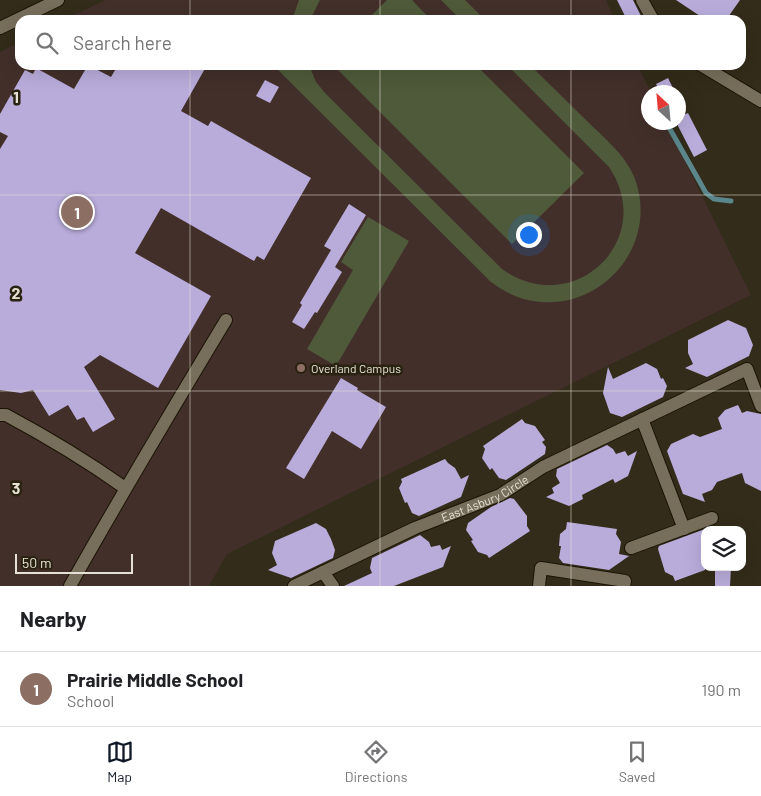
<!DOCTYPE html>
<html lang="en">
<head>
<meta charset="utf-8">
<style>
	body { margin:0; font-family:Barlow,sans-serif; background:#f6f6f6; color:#202124 }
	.controls { position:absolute; right:15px; bottom:15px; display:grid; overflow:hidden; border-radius:10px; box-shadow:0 5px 20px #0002 }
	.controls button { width:45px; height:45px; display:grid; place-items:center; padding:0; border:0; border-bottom:1px solid #e0e0e0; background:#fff; color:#202124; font:25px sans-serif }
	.compass { position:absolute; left:641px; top:85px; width:45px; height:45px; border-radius:50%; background:#fff; box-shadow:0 5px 20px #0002; rotate:334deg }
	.scale { position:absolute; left:15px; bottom:12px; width:118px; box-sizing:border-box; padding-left:5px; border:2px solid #e5e1d5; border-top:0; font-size:14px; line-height:18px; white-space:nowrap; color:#e5e1d5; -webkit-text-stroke:4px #292210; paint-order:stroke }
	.you { position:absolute; left:528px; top:234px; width:18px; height:18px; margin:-12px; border:4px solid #fff; border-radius:50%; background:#1a73e8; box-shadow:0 0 0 8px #1a73e833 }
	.badge { display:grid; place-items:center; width:32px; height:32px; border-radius:50%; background:#111827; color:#fff; font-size:16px; font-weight:700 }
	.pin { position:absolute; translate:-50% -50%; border:2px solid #fff; box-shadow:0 1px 5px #0006 }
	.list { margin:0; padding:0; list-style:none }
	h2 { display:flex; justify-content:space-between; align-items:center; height:65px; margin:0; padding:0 20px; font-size:21px }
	h2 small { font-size:16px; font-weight:400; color:#757577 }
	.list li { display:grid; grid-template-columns:32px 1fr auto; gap:15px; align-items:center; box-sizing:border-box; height:75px; padding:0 20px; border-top:1px solid #e0e0e0 }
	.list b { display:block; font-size:19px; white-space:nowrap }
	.list p { margin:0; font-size:16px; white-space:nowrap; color:#757577 }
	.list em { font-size:16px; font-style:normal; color:#757577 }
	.icon { flex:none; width:28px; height:28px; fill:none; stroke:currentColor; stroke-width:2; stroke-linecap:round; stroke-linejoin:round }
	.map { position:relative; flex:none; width:761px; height:586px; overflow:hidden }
	.search { position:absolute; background:#fff; box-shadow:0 5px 20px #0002; left:15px; right:15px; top:15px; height:55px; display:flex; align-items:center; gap:12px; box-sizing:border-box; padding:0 18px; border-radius:15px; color:#757577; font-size:19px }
	.sheet { height:140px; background:#fff }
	nav { display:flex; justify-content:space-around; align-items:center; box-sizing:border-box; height:70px; border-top:1px solid #e0e0e0; background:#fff; font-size:14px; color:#757577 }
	nav a { display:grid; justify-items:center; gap:2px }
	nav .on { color:#111827 }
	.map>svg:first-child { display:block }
	.education { fill:#422f2a }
	.green { fill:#4f5a3a }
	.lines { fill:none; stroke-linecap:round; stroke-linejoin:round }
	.stream { stroke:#5a868c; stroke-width:5 }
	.building { fill:#b9acdb }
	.minor-casing { stroke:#1b1404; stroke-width:14 }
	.minor { stroke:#776f5b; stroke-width:12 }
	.grid { fill:none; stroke:#e5e1d5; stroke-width:1; stroke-opacity:0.55 }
	.education-dot { fill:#8d6e63; stroke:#292210; stroke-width:2 }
	.labels { text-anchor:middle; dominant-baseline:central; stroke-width:5; stroke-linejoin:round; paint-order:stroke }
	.poi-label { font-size:12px; fill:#e5e1d5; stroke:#292210; text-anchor:start }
	.street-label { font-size:12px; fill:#e5e1d5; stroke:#292210 }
	.grid-label { font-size:16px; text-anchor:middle; font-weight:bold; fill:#e5e1d5; stroke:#292210; stroke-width:5; stroke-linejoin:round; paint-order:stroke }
</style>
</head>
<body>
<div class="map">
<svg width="761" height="586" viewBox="0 0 761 586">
	<rect width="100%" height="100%" fill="#332c1a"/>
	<path class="education" d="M105,0h501l9,20h-551z
		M20,42v23h617l14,27h-3v30l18,1 85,172 -524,259 -18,32h-209v-534z"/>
	<path class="green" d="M299,0h21l-10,20h-18z
		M387,0h25l19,20h-64z
		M441,0h24l20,20h-24z
		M273,65h36l7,17 9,11 177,176c71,51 156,-29 107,-102l-102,-102h23c19,19 38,37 57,56 17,17 39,34 48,58 25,68 -37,137 -107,121 -14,-3 -26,-10 -37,-18z
		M333,65h143l108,108 -72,71z
		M368,217l41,24 -73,125 -29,-17 46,-79 -12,-8z"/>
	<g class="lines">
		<path class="stream" d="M666,122l40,71 8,6 17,2"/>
	</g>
	<path class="building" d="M617,0h16l10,20h-16z
		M676,0h64l-14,20h-20z
		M88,65l23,12 7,-12h89l-26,46 27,15 3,-5 100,57 -47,82 -7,-4 -3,5 -93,-53 -26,45 76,43 -53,92 -58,-33 -16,12 31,52 -22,13 -9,-15 -7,3 -9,-15 -19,11 -16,-26 -12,3 -21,-3v-241l8,-13 -8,-4v-18l25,-44 8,4 3,-6 38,21z
		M668,78l7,14h-15l-4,-8z
		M265,80l14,7 -9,16 -14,-7z
		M688,113l19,37 -13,7 -16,-31v-9z
		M349,204l17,11 -31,52 7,5 -25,41 -2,-1 -11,17 -12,-7 10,-17 -2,-2 31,-53 -7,-4z
		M728,320l18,8 7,17 -4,11 -42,21 -22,-9 8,-4 -5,-11v-13z
		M646,363l11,6 4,10 2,-1 4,8 -4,11 -41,20 -12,-4 -7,-20 5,-26 5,12z
		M341,378l17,10 -1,2 29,17 -25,42 -29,-18 -28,48 -18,-11z
		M738,405l4,8 5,-2 14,3v77l-16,-8 -3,-10 -25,9 -5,8 -10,4 3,8 -22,-8 -16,-43 4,-7 22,-10 7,3 22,-8 -4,-11 7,-8z
		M522,419l3,4 10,3 10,14 -3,2 4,5 -1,7 -39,26 -7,-2 -7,-10 -2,2 -8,-12 3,-9 -2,-3z
		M607,445l6,4 3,5 9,-3 3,5 9,-5 -9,25 -13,7 -2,-4 -31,16 1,4 -14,7 -23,-9 8,-4 -2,-5 8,-5 -4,-7 1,-7z
		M445,459l3,4 7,5 6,11 8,-4 -8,22 -42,19 -7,-3 -5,-11 -2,1 -6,-15 3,-6 -1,-3z
		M510,498l4,1 13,17v10l3,5 -41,27 -2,-3 -9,-3 -7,-11 2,-1 -7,-10 2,-7 23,-16z
		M567,522l50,7 -1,5 5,8 -2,12 10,2 -20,14 -46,-7 -4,-5 2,-12h-2l1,-12 6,-5z
		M316,523l10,6 5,10 4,11 -2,8 -42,20 -23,-8 9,-5 -5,-12 3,-12z
		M705,529v41l-30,11 -2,-5 -8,-4 -7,-23 1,-3z
		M420,535l9,7 2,5 9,-2 2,5 9,-4 -8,21 -49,19h-50l28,-13 -2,-5 2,-10z
		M715,567h16l-1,19h-15z"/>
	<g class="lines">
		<defs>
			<g id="minor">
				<path d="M642,0l11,20"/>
				<path d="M0,28l58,-28"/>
				<path d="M701,65l60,36"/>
				<path d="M0,415h6c41,22 81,46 119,73"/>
				<path d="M642,419l42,110"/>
				<path d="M631,548l81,-30"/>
				<path d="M323,572l10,14"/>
				<path d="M70,586c50,-89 103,-178 156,-266"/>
				<path id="s1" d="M294,586l121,-58 85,-33 43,-28 204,-98 14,37"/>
				<path d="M539,586l2,-18 84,13 -1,5"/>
			</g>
		</defs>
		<use href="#minor" class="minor-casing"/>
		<use href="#minor" class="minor"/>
	</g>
	<path class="grid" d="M190,0v20M380,0v20M571,0v20M190,65v521M380,65v521M571,65v521M0,195h761M0,391h761"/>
	<circle class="education-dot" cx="301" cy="368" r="5"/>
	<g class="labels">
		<g class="poi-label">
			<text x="311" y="368">Overland Campus</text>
		</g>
		<g class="street-label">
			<text stroke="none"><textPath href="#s1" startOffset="210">East Asbury Circle</textPath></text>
		</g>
	</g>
	<g class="grid-label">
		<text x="16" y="103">1</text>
		<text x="16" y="299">2</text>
		<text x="16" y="494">3</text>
	</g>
</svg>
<div class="controls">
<button><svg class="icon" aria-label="layers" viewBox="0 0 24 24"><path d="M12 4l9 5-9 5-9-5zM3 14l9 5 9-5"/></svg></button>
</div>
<svg class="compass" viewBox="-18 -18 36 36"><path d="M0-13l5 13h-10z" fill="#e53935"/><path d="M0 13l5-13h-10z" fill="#757577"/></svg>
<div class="scale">50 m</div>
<div class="you"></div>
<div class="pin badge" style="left:77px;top:212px;background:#8d6e63">1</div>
<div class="search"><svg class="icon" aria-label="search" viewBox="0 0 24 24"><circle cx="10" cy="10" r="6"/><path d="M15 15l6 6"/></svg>Search here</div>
</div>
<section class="sheet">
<h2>Nearby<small></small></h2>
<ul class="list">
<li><span class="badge" style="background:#8d6e63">1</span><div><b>Prairie Middle School</b><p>School</p></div><em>190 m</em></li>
</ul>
</section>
<nav>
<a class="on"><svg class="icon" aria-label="map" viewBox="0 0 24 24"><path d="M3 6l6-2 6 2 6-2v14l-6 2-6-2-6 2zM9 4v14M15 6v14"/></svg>Map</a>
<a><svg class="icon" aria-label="directions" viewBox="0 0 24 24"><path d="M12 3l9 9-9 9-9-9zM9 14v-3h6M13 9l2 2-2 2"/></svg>Directions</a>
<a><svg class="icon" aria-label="saved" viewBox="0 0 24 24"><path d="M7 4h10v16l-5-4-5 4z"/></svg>Saved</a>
</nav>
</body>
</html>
